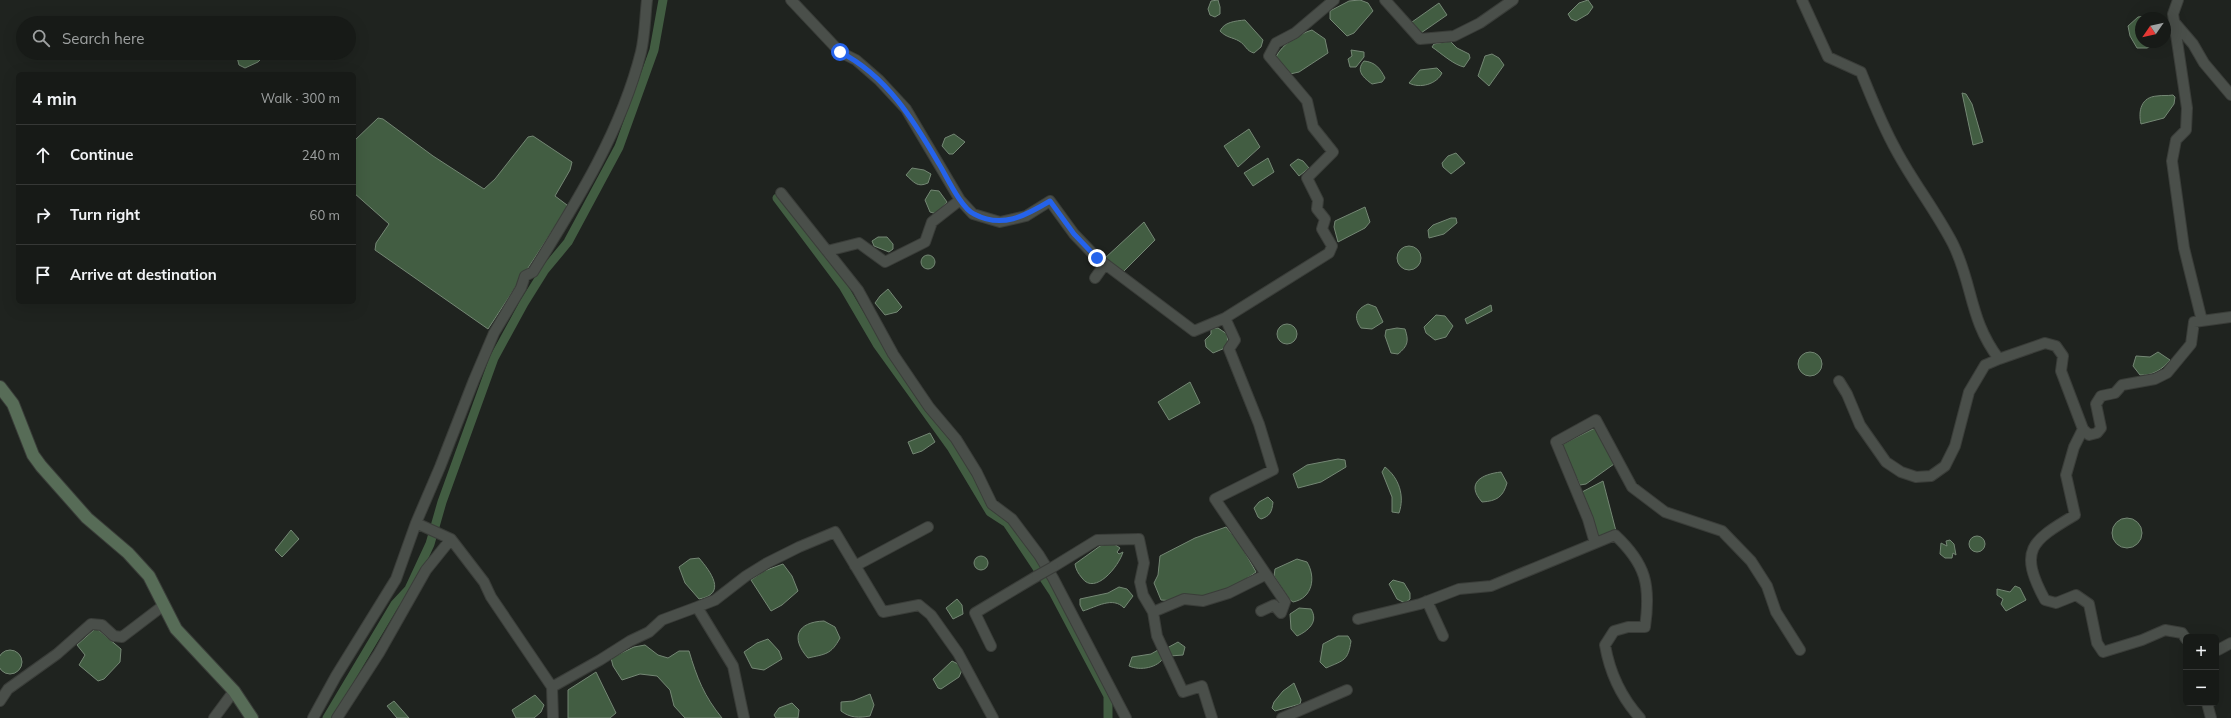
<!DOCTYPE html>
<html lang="en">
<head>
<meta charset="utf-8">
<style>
	body { margin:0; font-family:Mulish,sans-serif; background:#202320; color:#f1f3f6 }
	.controls { position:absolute; right:12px; bottom:12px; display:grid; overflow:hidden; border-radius:6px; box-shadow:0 4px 16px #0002 }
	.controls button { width:36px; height:36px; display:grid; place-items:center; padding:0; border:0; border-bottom:1px solid #363836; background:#171a17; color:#f1f3f6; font:20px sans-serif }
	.compass { position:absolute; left:2135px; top:12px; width:36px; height:36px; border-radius:50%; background:#171a17; box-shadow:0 4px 16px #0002; rotate:236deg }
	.stop { position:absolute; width:12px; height:12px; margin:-9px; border:3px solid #2563eb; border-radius:50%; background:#fff }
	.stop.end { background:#2563eb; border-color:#fff; box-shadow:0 1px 4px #0008 }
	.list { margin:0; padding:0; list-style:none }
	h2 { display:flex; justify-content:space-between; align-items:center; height:52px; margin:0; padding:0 16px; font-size:17px }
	h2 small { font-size:13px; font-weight:400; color:#9ea1a1 }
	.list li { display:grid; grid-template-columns:26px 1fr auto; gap:12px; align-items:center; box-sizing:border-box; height:60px; padding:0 16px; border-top:1px solid #363836 }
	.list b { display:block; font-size:15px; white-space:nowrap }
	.list em { font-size:13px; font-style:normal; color:#9ea1a1 }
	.icon { flex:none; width:22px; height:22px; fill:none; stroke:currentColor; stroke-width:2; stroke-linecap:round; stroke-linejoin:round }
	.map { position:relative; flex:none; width:2231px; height:718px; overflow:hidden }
	.search { position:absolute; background:#171a17; box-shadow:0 4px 16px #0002; left:16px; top:16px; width:340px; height:44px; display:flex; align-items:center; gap:10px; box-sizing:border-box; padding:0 14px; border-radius:22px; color:#9ea1a1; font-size:15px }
	.panel { position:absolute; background:#171a17; box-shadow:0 4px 16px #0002; left:16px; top:72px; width:340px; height:232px; border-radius:6px }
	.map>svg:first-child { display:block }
	.water { fill:#425d42; stroke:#748774 }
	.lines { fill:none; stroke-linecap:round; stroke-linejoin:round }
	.canal { stroke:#425d42; stroke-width:9 }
	.street-casing { stroke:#3a3d39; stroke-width:12 }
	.secondary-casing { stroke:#3a3d39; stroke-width:14 }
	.street { stroke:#4a4f4a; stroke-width:10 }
	.secondary { stroke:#576c57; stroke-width:12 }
	.street-bridge-casing { stroke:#3a3d39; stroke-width:12; stroke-linecap:butt }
	.street-bridge { stroke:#4a4f4a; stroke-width:10 }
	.route { stroke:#2563eb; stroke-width:5 }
</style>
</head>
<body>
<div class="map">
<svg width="2231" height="718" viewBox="0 0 2231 718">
	<rect width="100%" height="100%" fill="#1f231f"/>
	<path class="water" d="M1218,0l2,7v7l-5,3 -5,-2 -2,-6 3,-8z
		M1360,0l8,3 5,8 -19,22 -7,3 -17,-17v-8l19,-10z
		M1588,0l5,7 -5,7 -12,7 -5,-2 -3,-5 11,-11z
		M1439,3l8,12 -26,18 -9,-11z
		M2155,15l8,3h-22v24h18l-12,6h-10l-7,-12 -2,-10 10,-9z
		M1245,20l18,20 -2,7 -7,6c-8,-2 -8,-8 -15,-12 -7,-4 -12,-3 -19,-10 4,-9 15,-10 25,-11z
		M1312,30l13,9 3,14 -29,19 -9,2 -14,-17c6,-13 23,-23 36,-27z
		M1450,41l7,7 12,6 1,4 -6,9c-10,-2 -22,-13 -32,-20l2,-3z
		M1351,50l13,2v5l-8,10h-6l-2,-8 4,-3z
		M236,53h31l-9,9 -13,6 -6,-3z
		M1492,54l7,4 5,7 -15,21 -11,-10 7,-20z
		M1364,61c11,1 16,7 21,17l-3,4 -10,2c-8,-6 -17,-13 -8,-23z
		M1437,68l5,5c-5,11 -22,16 -33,10l11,-13z
		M1962,93l4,1 6,10 11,38 -10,3z
		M2173,95l2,2 -1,7 -10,14 -23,6c-3,-13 0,-27 16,-28 6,-1 10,0 16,-1z
		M378,118l5,1 50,37 51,33 11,-10 33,-42 5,-1 39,26 -2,8 -15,26 12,9 -1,5 -78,119 -113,-79 1,-7 13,-19 -35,-31v-52z
		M1249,129l11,18 -22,20 -14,-21z
		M954,134l11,8 -12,12h-4l-7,-8 3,-8z
		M1456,153l9,10 -14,11 -8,-7 -1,-4 6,-7z
		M1268,158l6,14 -21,14 -9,-13z
		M1298,159l5,2 6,7 -10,8 -9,-11z
		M912,168l12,2 7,4 -3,9c-11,5 -14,-1 -22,-8z
		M931,190l8,1 8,11 -10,12 -7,-2 -5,-12z
		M1365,207l5,15 -5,6 -27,14 -4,-15 1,-6z
		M1451,218h5l1,5 -13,11 -15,4 -1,-8 5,-5z
		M1144,222l11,18 -32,32 -19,-13z
		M878,237h9l6,7v5l-4,3 -15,-6 -2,-5z
		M1397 258a12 12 0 1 1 24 0a12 12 0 1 1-24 0Z
		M921 262a7 7 0 1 1 14 0a7 7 0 1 1-14 0Z
		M888,289l14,18 -5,5 -12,3 -10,-12 5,-7z
		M1368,304l8,3 7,15 -11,7 -11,-1c-8,-11 -5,-19 7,-24z
		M1491,305l1,6 -25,13 -2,-5z
		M1436,315l9,1 8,10 -7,11 -11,3 -9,-7 -2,-6z
		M1277 334a10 10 0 1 1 20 0a10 10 0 1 1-20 0Z
		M1218,328l9,6 1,10 -3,4 -12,5 -7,-6 -1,-7 6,-6v-5z
		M1397,328l8,1c4,12 3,17 -7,25l-7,-1 -6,-17 1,-6z
		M2158,352l12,8c-7,9 -18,16 -30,15l-7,-9 3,-10 14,1z
		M1798 364a12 12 0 1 1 24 0a12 12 0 1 1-24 0Z
		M1190,382l10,21 -31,17 -11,-18z
		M1595,428l19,36 -28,20 -6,1 -19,-40z
		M930,433l5,9 -13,9 -9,3 -5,-12z
		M1338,459l7,1 1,7 -25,15 -23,6 -5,-14 14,-9z
		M1385,467c14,11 20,29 14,46l-7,-1v-15l-10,-25z
		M1501,472l6,11c-4,14 -10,18 -25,19 -17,-19 0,-28 19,-30z
		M1603,481l13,50 -18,7 -16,-46z
		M1268,497l5,5c-1,10 -3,14 -12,17l-3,-2 -4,-9 5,-6z
		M2112 533a15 15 0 1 1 30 0a15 15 0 1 1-30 0Z
		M1226,527l13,15 17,30c-25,19 -63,31 -95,28l-7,-17 4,-8 2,-19 35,-18z
		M291,530l8,9 -17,18 -7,-7z
		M1969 544a8 8 0 1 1 16 0a8 8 0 1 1-16 0Z
		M1950,540l4,4 2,11 -3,-2 -1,5h-7l-5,-4 1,-11 6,3 -1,-5z
		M1111,542l9,6 -3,4 2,2 4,-2c-4,14 -28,44 -41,26 -4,-5 -6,-8 -7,-14l25,-18z
		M974 563a7 7 0 1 1 14 0a7 7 0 1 1-14 0Z
		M699,558c11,13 29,36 0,41l-14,-16 -6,-16 11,-8z
		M1297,559l10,3c9,15 6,36 -14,40l-4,-3 -15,-23 1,-7z
		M783,564l9,12 6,15 -16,14 -11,6 -20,-31 13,-9z
		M1393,580l11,3 6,10v6l-5,4 -8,-4 -8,-15z
		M2015,586l5,2 6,12 -20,11 -5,-7 2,-5 -6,-4v-6l13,3z
		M1119,587l8,2 6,7 -9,12c-11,-12 -28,-1 -41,3l-3,-6v-6l28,-6z
		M957,599l5,6 1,9 -10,5 -7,-11z
		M1299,608l12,1c8,13 -3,22 -14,27l-6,-7 -1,-15z
		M824,621l11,6 5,11c-9,17 -15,16 -32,20 -18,-20 -11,-36 16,-37z
		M96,628l25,21 -1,13 -16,17 -6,2 -19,-16 6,-10 -8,-10z
		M1338,636h10l3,5c-3,20 -7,19 -25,27l-6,-6 3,-18z
		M768,639l11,12 3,8 -18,11 -12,-2 -8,-16 13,-9z
		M1178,642l7,5 -2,8 -13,1 -3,-8z
		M645,645l13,10 10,3 11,-7h10c8,27 15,45 33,67h-37l-11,-12 -4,-16 -13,-14 -17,-2 -18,6 -9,-14 -2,-8 23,-11z
		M1158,650l6,7c-6,11 -24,14 -35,9l3,-9 19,-3z
		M-2 662a12 12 0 1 1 24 0a12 12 0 1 1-24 0Z
		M952,661l6,3 4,6 -3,7 -18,12 -3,-1 -5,-9z
		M596,672l20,41 -6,5h-42v-28z
		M1294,683l7,17 -1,4 -25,7 -3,-3 2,-6 9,-11z
		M870,694l4,11 -4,11c-11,2 -20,2 -29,-5v-9l12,-1z
		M535,695l9,10 -3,7 -7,6h-18l-4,-8z
		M394,701l15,17h-12l-10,-12z
		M792,703l7,7 -1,8h-22l-2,-3 5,-7z"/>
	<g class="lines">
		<path class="canal" d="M777,198l66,88 34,58 74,103 39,65 17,11 46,69 55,104v22
			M327,718l68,-114 14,-15 21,-45 12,-42 52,-144 30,-55 20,-32 24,-29 51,-95 35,-97 9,-50"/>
		<defs>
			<path id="street" d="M791,0l49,52 16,8 23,20 27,29 54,91 13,14 27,8 26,-6 24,-15 24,33 23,24 97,73 31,-13 10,22 -6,9 30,75 14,46 -58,29 70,103 -4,11 -7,-8 -13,6
				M1385,0l35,39 34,-3 26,-13 33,-23
				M1802,0l26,57 33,15c11,27 21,53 35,78 17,32 40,61 57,94 20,40 16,76 46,115l46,-16 11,3 7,10 -2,15 22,58 -9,18 -8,28 9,40c-44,26 -57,35 -30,85l11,3 20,-8 13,9 8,39 6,9 39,-12 23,-10 17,3 4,6
				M2178,0l-5,14 14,94 -1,22 -10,10 -4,21 12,87 18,73
				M2175,23l18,21 11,19 27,32
				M781,193l77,97 35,64 36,53 27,32 21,34 15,31 20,15 27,36 14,23 73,140
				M827,251l32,-8 26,19 40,-20 7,-20 28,-22
				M1095,278l10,-14
				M1225,318l104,-65 3,-7 -10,-17 3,-10 -8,-10 1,-9 -11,-22 26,-26 -20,-25 -6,-26 -38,-45 7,-13 19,-10 39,-33
				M1839,381l8,13 13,31 26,37 15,10 15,5 15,-1 14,-10 10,-20 14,-54 16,-27 14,-6
				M2083,429l6,6 8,-2 4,-5 -5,-24 5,-8 14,-3 7,-8 33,-6 12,-6 24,-29 3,-22 37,-5
				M416,523l35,16 33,43 7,15 61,90 1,31
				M1595,543l-7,-24 -32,-77 40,-22 36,67 33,25 57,19 29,30 16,25 9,26 24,38
				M855,566l73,-39
				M1053,567l44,-27 42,-1 5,24 -4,19 3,13 10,17 4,24 26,56 19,-6 10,32
				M1427,601l16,35
				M697,607l18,-7 31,-24 21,-13 32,-16 36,-15 48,80 36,-7 12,10 27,38 35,65
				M1153,612l31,-13 19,2 26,-8 36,-18
				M1358,619l62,-15 39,-15 32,-3 124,-51c31,29 36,50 30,92h-17l-14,4 -9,14c5,29 16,52 35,73
				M991,646l-16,-33 62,-37
				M2218,650l13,-7
				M552,687l48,-27 30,-19 19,-9 13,-12 35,-13 36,59 11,52
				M0,701l8,-12 49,-35 34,-30 11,1 12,11 8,1 42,-32
				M2207,703l4,15
				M214,718l20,-27
				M313,718l23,-42 60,-97 20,-56 24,-56 34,-87 20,-47 27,-45 4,-12 8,-4c43,-69 88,-140 108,-220 4,-17 4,-35 6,-52
				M337,718l42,-65 47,-83 25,-31
				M1282,718l65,-28"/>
			<path id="secondary" d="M0,387l13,17 20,51 8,11 46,52 41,35 21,23 27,53 58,62 18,27"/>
		</defs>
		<use href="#street" class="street-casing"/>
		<use href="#secondary" class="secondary-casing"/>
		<use href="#street" class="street"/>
		<use href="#secondary" class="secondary"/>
		<defs>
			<path id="street-bridge" d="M1037,576l16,-9"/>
		</defs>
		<use href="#street-bridge" class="street-bridge-casing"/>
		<use href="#street-bridge" class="street-bridge"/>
	</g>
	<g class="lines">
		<path class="route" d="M840,52c47,24 74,69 99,112 8,13 22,44 35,50 28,15 51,2 76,-13l24,33 23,24"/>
	</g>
</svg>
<div class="controls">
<button>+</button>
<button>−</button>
</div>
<svg class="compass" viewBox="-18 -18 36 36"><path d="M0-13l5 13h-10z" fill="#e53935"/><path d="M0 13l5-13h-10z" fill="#9ea1a1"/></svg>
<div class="stop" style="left:840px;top:52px"></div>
<div class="stop end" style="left:1097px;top:258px"></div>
<div class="search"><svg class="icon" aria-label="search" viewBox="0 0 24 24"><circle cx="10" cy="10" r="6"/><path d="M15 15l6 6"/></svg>Search here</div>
<section class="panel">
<h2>4 min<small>Walk · 300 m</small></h2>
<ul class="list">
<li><svg class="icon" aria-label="ahead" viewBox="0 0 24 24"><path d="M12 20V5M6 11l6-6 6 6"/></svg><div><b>Continue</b></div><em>240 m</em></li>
<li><svg class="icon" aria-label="right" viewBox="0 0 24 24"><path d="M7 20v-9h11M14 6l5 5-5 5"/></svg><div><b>Turn right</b></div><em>60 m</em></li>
<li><svg class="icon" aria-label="arrive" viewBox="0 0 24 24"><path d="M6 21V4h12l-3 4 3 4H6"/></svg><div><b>Arrive at destination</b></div></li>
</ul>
</section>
</div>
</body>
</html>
